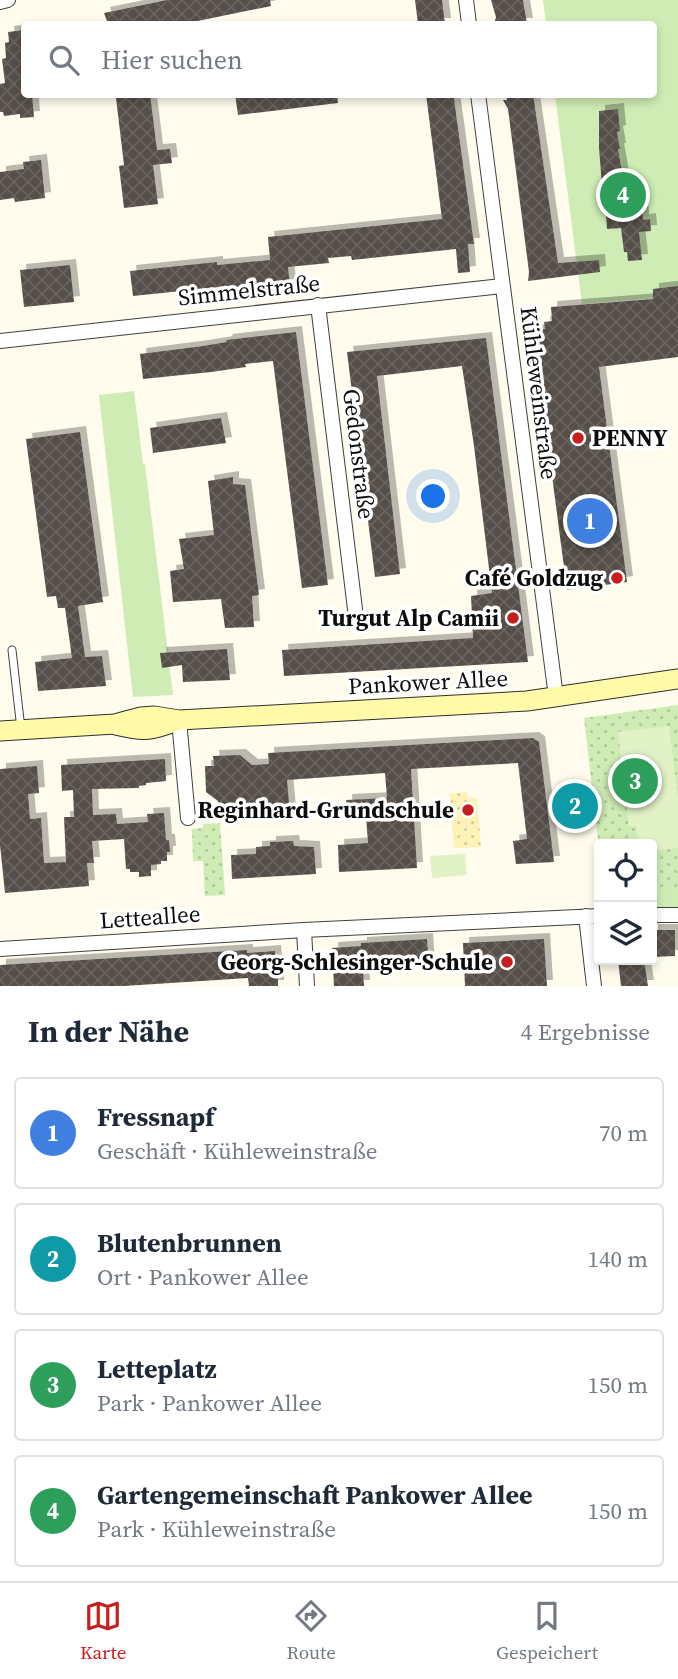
<!DOCTYPE html>
<html lang="de">
<head>
<meta charset="utf-8">
<style>
	body { margin:0; font-family:"Source Serif 4",serif; background:#f6f6f7; color:#1f2937 }
	.controls { position:absolute; right:21px; bottom:21px; display:grid; overflow:hidden; border-radius:7px; box-shadow:0 4px 10px #0003 }
	.controls button { width:63px; height:63px; display:grid; place-items:center; padding:0; border:0; border-bottom:2px solid #e0e1e3; background:#fff; color:#1f2937; font:35px sans-serif }
	.you { position:absolute; left:434px; top:497px; width:24px; height:24px; margin:-18px; border:5px solid #fff; border-radius:50%; background:#1a73e8; box-shadow:0 0 0 10px #1a73e833 }
	.badge { display:grid; place-items:center; width:46px; height:46px; border-radius:50%; background:#c51e1d; color:#fff; font-size:23px; font-weight:700 }
	.pin { position:absolute; translate:-50% -50%; border:4px solid #fff; box-shadow:0 2px 7px #0006 }
	.list { margin:0; padding:0; list-style:none }
	h2 { display:flex; justify-content:space-between; align-items:center; height:91px; margin:0; padding:0 28px; font-size:30px }
	h2 small { font-size:23px; font-weight:400; color:#747a83 }
	.list li { display:grid; grid-template-columns:46px 1fr auto; gap:21px; align-items:center; box-sizing:border-box; height:112px; margin:0 14px 14px; padding:0 14px; border:2px solid #e0e1e3; border-radius:7px }
	.list b { display:block; font-size:26px; white-space:nowrap }
	.list p { margin:0; font-size:23px; white-space:nowrap; color:#747a83 }
	.list em { font-size:23px; font-style:normal; color:#747a83 }
	.icon { flex:none; width:38px; height:38px; fill:none; stroke:currentColor; stroke-width:2; stroke-linecap:round; stroke-linejoin:round }
	.map { position:relative; flex:none; width:678px; height:986px; overflow:hidden }
	.search { position:absolute; background:#fff; box-shadow:0 4px 10px #0003; left:21px; right:21px; top:21px; height:77px; display:flex; align-items:center; gap:18px; box-sizing:border-box; padding:0 24px; border-radius:7px; color:#747a83; font-size:26px }
	.sheet { height:595px; background:#fff }
	nav { display:flex; justify-content:space-around; align-items:center; box-sizing:border-box; height:98px; border-top:2px solid #e0e1e3; background:#fff; font-size:19px; color:#747a83 }
	nav a { display:grid; justify-items:center; gap:4px }
	nav .on { color:#c51e1d }
	.map>svg:first-child { display:block }
	.grass { fill:#ceecb4 }
	.sand { fill:url(#sand-dots) }
	.park { fill:url(#park-dots) }
	.pitch { fill:#e1f2c7 }
	.building { fill:url(#building-cross-hatch); filter:url(#shadow) }
	.lines { fill:none; stroke-linecap:round; stroke-linejoin:round }
	.lane-casing { stroke:#404040; stroke-width:9 }
	.street-casing { stroke:#404040; stroke-width:16 }
	.secondary-casing { stroke:#2f2f2f; stroke-width:21 }
	.lane { stroke:#fff; stroke-width:7 }
	.street { stroke:#fff; stroke-width:14 }
	.secondary { stroke:#fffaa8; stroke-width:19 }
	.poi-dot { fill:#c51e1d; stroke:#fff; stroke-width:2.5 }
	.labels { text-anchor:middle; dominant-baseline:central; stroke-width:7; stroke-linejoin:round; paint-order:stroke }
	.street-label { font-size:23px; fill:#0d0d0d; stroke:#fff }
	.poi-label { font-size:23px; font-weight:bold; fill:#0d0d0d; stroke:#fff; text-anchor:end }
</style>
</head>
<body>
<div class="map">
<svg width="678" height="986" viewBox="0 0 678 986">
	<defs>
		<pattern id="sand-dots" width="8" height="8" patternUnits="userSpaceOnUse" patternTransform="scale(1.75)"><rect width="8" height="8" fill="#fef2b6"/><path d="M2 2h.1M6 6h.1" fill="none" stroke="#d8ce9b" stroke-width="1.8" stroke-linecap="round"/></pattern>
		<pattern id="park-dots" width="8" height="8" patternUnits="userSpaceOnUse" patternTransform="scale(1.75)"><rect width="8" height="8" fill="#ceecb4"/><path d="M2 2h.1M6 6h.1" fill="none" stroke="#b0c99a" stroke-width="1.8" stroke-linecap="round"/></pattern>
		<pattern id="building-cross-hatch" width="8" height="8" patternUnits="userSpaceOnUse" patternTransform="scale(1.75)"><rect width="8" height="8" fill="#564f49"/><path d="M0 0l8 8M0 8l8-8" fill="none" stroke="#69645f"/></pattern>
		<filter id="shadow"><feDropShadow dx="6" dy="-6" stdDeviation="0" flood-color="#0004"/></filter>
	</defs>
	<rect width="100%" height="100%" fill="#fffced"/>
	<path class="grass" d="M543,0h135v296l-96,8 -27,-209 99,-1v-70h-108z
		M134,391l9,73h2l28,231 -40,2 -34,-302z
		M652,889h26v19h-26z"/>
	<path class="sand" d="M467,792l1,6h9l4,49 -27,1 -4,-54z"/>
	<path class="park" d="M678,705v184h-26v-45h-53v4l-15,-130z
		M220,823l5,72 -20,1 -2,-35h-10l-1,-32 11,-1v-4z"/>
	<path class="pitch" d="M669,726l9,72v50l-26,3v-7h-14l-2,-18 -7,1 -11,-95z
		M465,854l2,21 -35,3 -2,-22z"/>
	<path class="building" d="M167,0h103l1,6 -88,18h-75l-4,-11z
		M415,0h27l3,24h-27z
		M491,0h32l4,24h-33l2,-7z
		M24,30v64h8l2,23 -14,1v-4l-16,2 -1,-4h-3v-28l5,-1 -3,-24 4,-1 -1,-15 4,-1 -1,-10z
		M150,94l7,56 13,-1 2,14 -19,2 5,39 -34,4 -5,-42 5,-1 -8,-67z
		M235,94h102l1,9 -100,12z
		M426,94h26l2,5 20,145h-6l2,28 -12,1 -2,-24 -104,11 -1,-4 -23,2 1,5 -41,4 2,18 -70,8v-6l-87,9 -3,-25 87,-9v3l53,-5 -2,-23 174,-18z
		M506,94h27l25,169 41,-3 1,12 -72,9 1,-9 -21,-163 -5,-9h4z
		M618,109l2,22 -3,1 3,17h-2l7,39 4,-1 2,16h3l1,3h7l1,14 7,-1 1,12 -12,1 3,28 -14,1 -1,-9h-3l-3,-24 -14,1 -3,-44 -2,1 -3,-38v-37z
		M41,160l4,38 -30,4 -1,-4 -14,2v-28l24,-3 -1,-7z
		M70,265l4,37 -50,5 -4,-37z
		M678,286v71l-79,10 28,215 -60,8 -34,-259 12,-2 -1,-7 8,-1 -1,-14 102,-8v-10z
		M296,332l32,253 -26,3 -29,-227 -28,3 1,3 -35,5 -68,7 -3,-25 63,-8 24,-4 -1,-2z
		M486,338l42,324 -244,14 -2,-26 191,-12 -2,-42 21,-3 -18,-147 -12,-80 -85,10 23,198 -25,3 -28,-225z
		M221,418l5,25 -73,10 -3,-25z
		M80,432l23,170 -25,4 7,51 17,-1 4,30 -68,5 -3,-29 37,-4 -7,-50h-7l-2,-12 -9,1 -21,-158z
		M233,477v7l12,1 14,110 -7,1 2,31 -29,1 -4,-29 -48,3 -3,-31 14,-2 -5,-30 35,-4 -6,-54z
		M227,649l3,31 -47,2 -1,-17 -20,3 -2,-15z
		M533,738l6,4 15,120 -38,2 -3,-23 14,-2 -9,-76 -107,6 6,99 -78,4 -1,-27 30,-2 -2,-26 -19,1 -1,-18 41,-2 -2,-25 -98,7 3,34 -71,4 -1,-17 -12,-9 -1,-26h9l-1,-10 27,-1 12,10 17,-1 -1,-11z
		M165,759l1,22 -20,2v2l-7,1v2l-47,1 1,26 23,-1 1,10 31,-2 -1,-8 17,-1 2,27h3l1,12h-3v9h-6v3l-10,1v11l-12,1v-5h-9v-3h-4l-2,-30 -32,2 2,22h-7l2,23 -84,7 -5,-48v-76l37,-3 2,27 -11,1 2,25 11,-1 3,45 22,-1 -2,-45h10l-1,-27 -11,1 -1,-26z
		M293,841l1,5 20,1 2,27 -84,5 -1,-24 25,-1v-7l14,-1v-4z
		M652,930h23v26l-23,1z
		M427,939l2,28 -66,3 1,16h-30l-2,-38 29,-2v-3z
		M544,939l3,47h-82l-2,-43z
		M247,950v3l28,-2 1,11h2v24h-29l-1,-8 -124,8h-124v-21z
		M618,960h26l4,26h-27z"/>
	<g class="lines">
		<defs>
			<path id="lane" d="M12,650l9,79"/>
			<path id="street" d="M466,0l3,24
				M0,2l8,-2
				M478,94l78,603
				M318,305l37,304
				M0,341l502,-55
				M179,720l9,98
				M652,915h26
				M586,916l8,70
				M304,930l3,56
				M0,949l304,-19 295,-14"/>
			<path id="secondary" d="M116,725c28,7 36,6 63,-5
				M0,731l115,-7 26,-7 13,-1 25,4 348,-19 151,-22"/>
		</defs>
		<use href="#lane" class="lane-casing"/>
		<use href="#street" class="street-casing"/>
		<use href="#secondary" class="secondary-casing"/>
		<use href="#lane" class="lane"/>
		<use href="#street" class="street"/>
		<use href="#secondary" class="secondary"/>
	</g>
	<g class="poi-dot">
		<circle cx="578" cy="438" r="7"/>
		<circle cx="617" cy="578" r="7"/>
		<circle cx="513" cy="618" r="7"/>
		<circle cx="468" cy="810" r="7"/>
		<circle cx="507" cy="962" r="7"/>
	</g>
	<g class="labels">
		<g class="street-label">
			<text transform="translate(249 290) rotate(-6)">Simmelstraße</text>
			<text transform="translate(539 393) rotate(83)">Kühleweinstraße</text>
			<text transform="translate(359 454) rotate(83)">Gedonstraße</text>
			<text transform="translate(428 682) rotate(-3)">Pankower Allee</text>
			<text transform="translate(150 917) rotate(-4)">Letteallee</text>
		</g>
		<g class="poi-label">
			<text x="592" y="438" text-anchor="start">PENNY</text>
			<text x="603" y="578">Café Goldzug</text>
			<text x="499" y="618">Turgut Alp Camii</text>
			<text x="454" y="810">Reginhard-Grundschule</text>
			<text x="493" y="962">Georg-Schlesinger-Schule</text>
		</g>
	</g>
</svg>
<div class="controls">
<button><svg class="icon" aria-label="locate" viewBox="0 0 24 24"><circle cx="12" cy="12" r="6"/><path d="M12 2v4M12 18v4M2 12h4M18 12h4"/></svg></button>
<button><svg class="icon" aria-label="layers" viewBox="0 0 24 24"><path d="M12 4l9 5-9 5-9-5zM3 14l9 5 9-5"/></svg></button>
</div>
<div class="you"></div>
<div class="pin badge" style="left:590px;top:521px;background:#3f7fe0">1</div>
<div class="pin badge" style="left:575px;top:806px;background:#0f9aa8">2</div>
<div class="pin badge" style="left:635px;top:781px;background:#2e9e5b">3</div>
<div class="pin badge" style="left:623px;top:195px;background:#2e9e5b">4</div>
<div class="search"><svg class="icon" aria-label="search" viewBox="0 0 24 24"><circle cx="10" cy="10" r="6"/><path d="M15 15l6 6"/></svg>Hier suchen</div>
</div>
<section class="sheet">
<h2>In der Nähe<small>4 Ergebnisse</small></h2>
<ul class="list">
<li><span class="badge" style="background:#3f7fe0">1</span><div><b>Fressnapf</b><p>Geschäft · Kühleweinstraße</p></div><em>70 m</em></li>
<li><span class="badge" style="background:#0f9aa8">2</span><div><b>Blutenbrunnen</b><p>Ort · Pankower Allee</p></div><em>140 m</em></li>
<li><span class="badge" style="background:#2e9e5b">3</span><div><b>Letteplatz</b><p>Park · Pankower Allee</p></div><em>150 m</em></li>
<li><span class="badge" style="background:#2e9e5b">4</span><div><b>Gartengemeinschaft Pankower Allee</b><p>Park · Kühleweinstraße</p></div><em>150 m</em></li>
</ul>
</section>
<nav>
<a class="on"><svg class="icon" aria-label="map" viewBox="0 0 24 24"><path d="M3 6l6-2 6 2 6-2v14l-6 2-6-2-6 2zM9 4v14M15 6v14"/></svg>Karte</a>
<a><svg class="icon" aria-label="directions" viewBox="0 0 24 24"><path d="M12 3l9 9-9 9-9-9zM9 14v-3h6M13 9l2 2-2 2"/></svg>Route</a>
<a><svg class="icon" aria-label="saved" viewBox="0 0 24 24"><path d="M7 4h10v16l-5-4-5 4z"/></svg>Gespeichert</a>
</nav>
</body>
</html>
